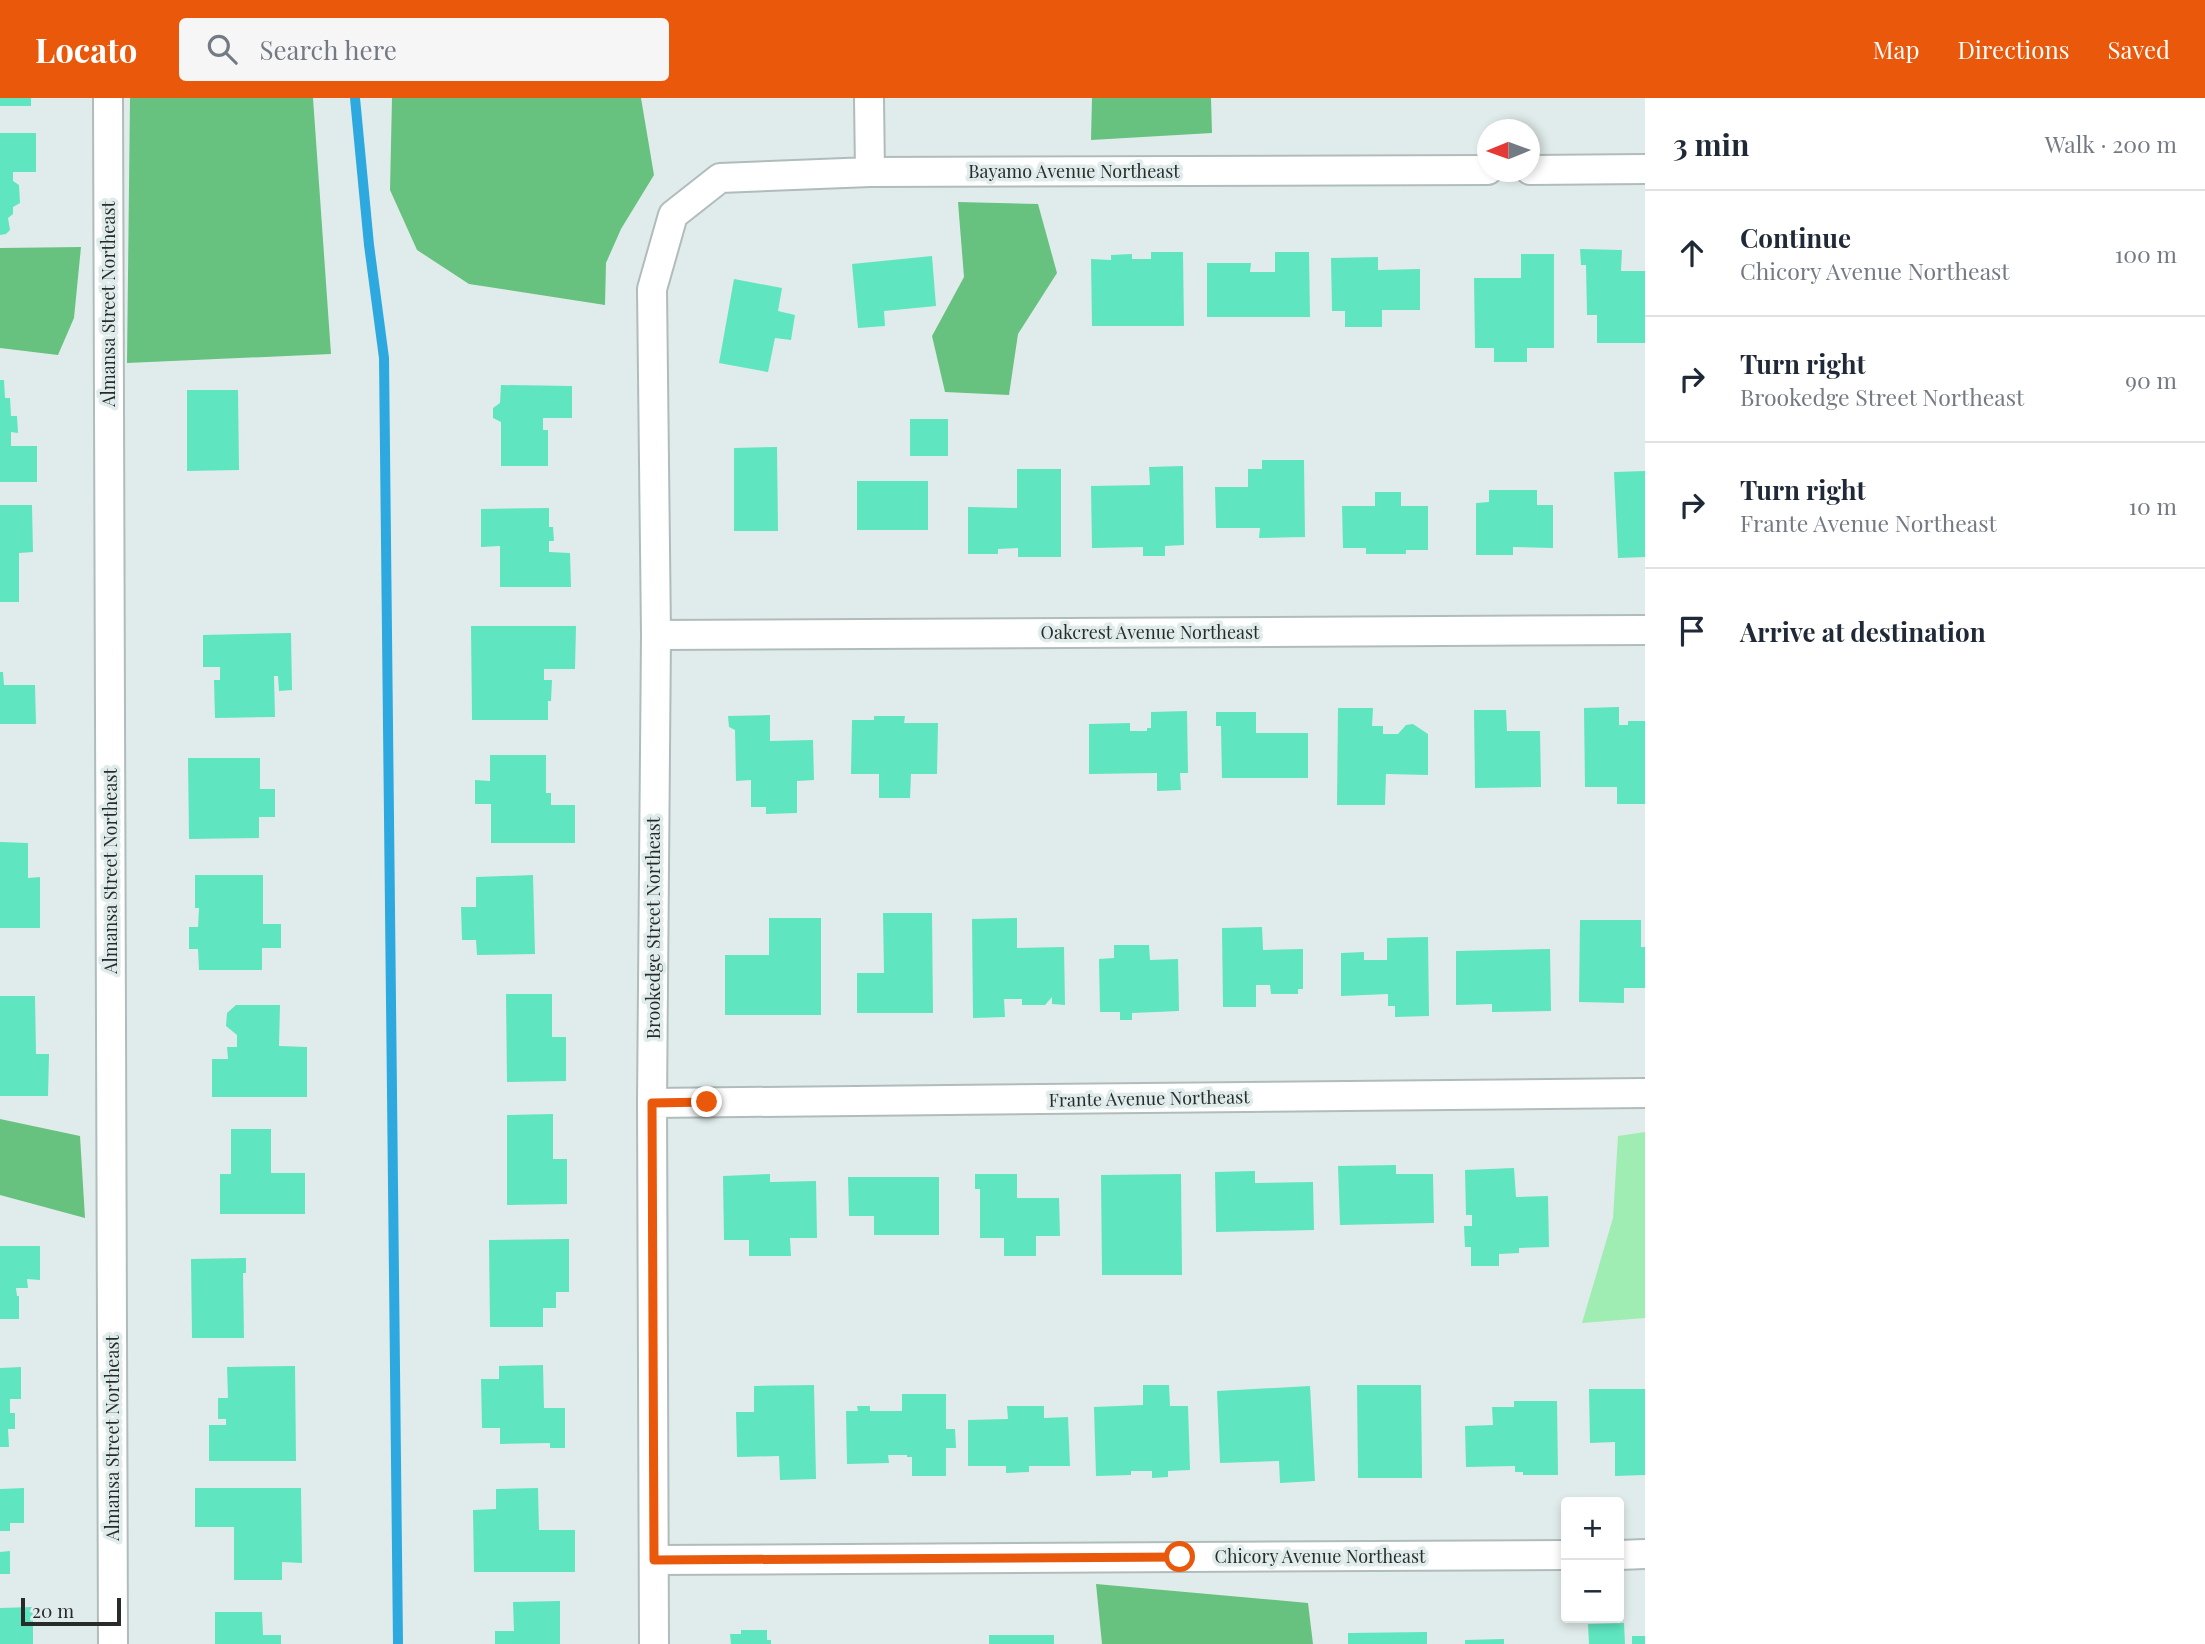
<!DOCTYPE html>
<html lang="en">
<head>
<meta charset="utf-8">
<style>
	body { margin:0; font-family:"Playfair Display",serif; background:#f6f6f7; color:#1f2937 }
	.controls { position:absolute; right:21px; bottom:21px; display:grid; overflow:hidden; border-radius:7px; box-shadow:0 4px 10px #0003 }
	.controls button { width:63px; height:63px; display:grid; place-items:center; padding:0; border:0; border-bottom:2px solid #e0e1e3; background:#fff; color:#1f2937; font:35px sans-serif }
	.compass { position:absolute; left:1477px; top:21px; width:63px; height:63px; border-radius:50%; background:#fff; box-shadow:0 4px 10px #0003; rotate:269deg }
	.scale { position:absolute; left:21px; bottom:18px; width:100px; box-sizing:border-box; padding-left:7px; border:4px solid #272c2b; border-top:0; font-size:19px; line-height:24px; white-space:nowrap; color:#272c2b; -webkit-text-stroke:5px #e0eceb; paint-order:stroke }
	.stop { position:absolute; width:21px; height:21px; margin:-16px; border:5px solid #ea580c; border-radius:50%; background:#fff }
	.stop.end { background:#ea580c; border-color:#fff; box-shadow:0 2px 7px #0008 }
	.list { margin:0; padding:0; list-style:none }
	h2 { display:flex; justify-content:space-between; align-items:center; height:91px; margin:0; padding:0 28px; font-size:30px }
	h2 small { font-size:23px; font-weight:400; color:#747a83 }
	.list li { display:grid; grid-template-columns:46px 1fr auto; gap:21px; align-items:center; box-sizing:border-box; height:126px; padding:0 28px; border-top:2px solid #e0e1e3 }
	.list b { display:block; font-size:26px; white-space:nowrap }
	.list p { margin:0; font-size:23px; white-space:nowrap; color:#747a83 }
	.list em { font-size:23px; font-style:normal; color:#747a83 }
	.icon { flex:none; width:38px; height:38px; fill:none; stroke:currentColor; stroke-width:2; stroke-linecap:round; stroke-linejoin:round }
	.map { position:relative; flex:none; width:1645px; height:1546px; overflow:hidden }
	header { display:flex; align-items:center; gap:42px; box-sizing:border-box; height:98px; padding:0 35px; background:#ea580c; color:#fff }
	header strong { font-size:33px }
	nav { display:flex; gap:38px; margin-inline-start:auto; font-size:24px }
	.search { width:490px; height:63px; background:#f6f6f7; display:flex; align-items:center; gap:18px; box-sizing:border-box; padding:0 24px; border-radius:7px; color:#747a83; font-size:26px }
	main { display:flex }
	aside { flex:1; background:#fff }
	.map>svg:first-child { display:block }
	.green { fill:#9fedb2 }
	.forest { fill:#67c280 }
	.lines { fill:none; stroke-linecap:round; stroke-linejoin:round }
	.stream { stroke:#2da9df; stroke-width:10 }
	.building { fill:#5fe5c0 }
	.minor-casing { stroke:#b0bcbb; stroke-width:32 }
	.minor { stroke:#fff; stroke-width:28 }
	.route { stroke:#ea580c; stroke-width:9 }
	.labels { text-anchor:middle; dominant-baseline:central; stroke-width:7; stroke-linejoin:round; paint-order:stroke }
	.street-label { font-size:18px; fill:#272c2b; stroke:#e0eceb }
</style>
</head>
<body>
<header>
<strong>Locato</strong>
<div class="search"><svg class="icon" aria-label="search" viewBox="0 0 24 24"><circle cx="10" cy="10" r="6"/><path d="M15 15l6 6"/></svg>Search here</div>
<nav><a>Map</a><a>Directions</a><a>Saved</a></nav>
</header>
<main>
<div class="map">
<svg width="1645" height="1546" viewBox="0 0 1645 1546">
	<rect width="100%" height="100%" fill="#e0eceb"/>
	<path class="green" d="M1645,1034v186l-63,5 31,-105 5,-82z"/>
	<path class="forest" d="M130,0h183l18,256 -204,9z
		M392,0h249l13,77 -33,54 -15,34 -1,42 -136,-21 -52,-34 -27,-60z
		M1092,0h119l1,35 -121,7z
		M958,104l80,2 19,69 -39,61 -9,61 -64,-3 -13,-56 32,-59z
		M81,149l-7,71 -16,37 -58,-7v-100z
		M0,1021l80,17 5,82 -85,-23z
		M1096,1486l212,19 5,41h-211z"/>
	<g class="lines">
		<path class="stream" d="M355,0l14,147 15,113 14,1286"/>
	</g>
	<path class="building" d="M0,0h31v8h-31z
		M0,35h36v39h-23v9l6,4 1,18 -7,4v7l-5,4 2,12 -4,4 -6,1z
		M1580,151l42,1 -1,21h24v72h-48v-28h-10l-1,-50h-5z
		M1151,154h32l1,74h-92l-1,-67 20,1v-5l21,-1v5h19z
		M1275,154h34l1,65h-103v-54h44l-1,9h25z
		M1521,156h33v94h-27v14h-33v-14h-19l-1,-70h47z
		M932,158l4,50 -52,5 1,15 -27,2 -6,-64z
		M1378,159v13l42,-1v41h-38v17h-37v-16h-13l-1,-53z
		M734,181l48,9 -4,23 17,4 -4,25 -16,-2 -7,34 -49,-9z
		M0,282h4l1,18h5l1,18h6l1,17 -7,-1v14h26v36h-37z
		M501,287l71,1v32h-29v12h5v36h-47v-44l-8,-4v-10l7,-5z
		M187,292h51l1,80 -52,1z
		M910,321h38v37h-38z
		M777,349l1,84h-44v-83z
		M1262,362h42l1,77 -46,1 1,-10h-44l-1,-41h33v-18h14z
		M1183,368l1,79 -19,1v10h-22v-9l-51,1 -1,-62 59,-1 -1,-18z
		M1017,371h44v88h-43v-9l-20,1v5h-30v-47l49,1z
		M1645,373v86l-27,1 -4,-86z
		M857,383h71v49h-71z
		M1489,392h48v15h16v43l-40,-1v8h-37v-52l13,-1z
		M1375,394h26v14h27v44h-22v4h-40v-6h-23l-1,-42h33z
		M0,407h32l1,47 -14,1v49h-19z
		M549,410v19h4l1,14h-5v11l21,1 1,34h-71v-41l-19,1v-38z
		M471,528h105l-1,43h-31v11h8l-1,21h-3v19h-76z
		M291,535l1,57 -13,1 -1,-15h-4l1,41 -60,1 -1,-38h6v-13h-17v-32z
		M0,574h3l1,13h31l1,39h-36z
		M1619,609v18h9v-4h17v83h-28v-17h-32l-1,-79z
		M1338,610h35l-1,18h11v8h15l8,-9 7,-1 15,10v41l-42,-1 -1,31h-48z
		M1474,612h32l1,21h33l1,56 -66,1z
		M1187,613l1,62h-8l1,17 -24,1v-18l-68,1v-50l41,-1v8h17v-3h4v-16z
		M1216,614h40v21h52v45h-86l-1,-52h-5z
		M770,617v26l43,-1 1,40 -17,1v32l-31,1v-7h-15v-27l-15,1 -1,-51 -6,-3 -1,-11z
		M874,618h31l-1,7h34l-1,51h-26l-1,24h-31v-24h-28l1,-54h22z
		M490,657h56v38h5v12h24v38h-84v-39h-16v-24l15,1z
		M188,660h72v31h15v28h-16v21l-70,1z
		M0,744l28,1v35l12,-1v51h-40z
		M195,777h68v49h18v24h-19v22h-63l-1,-21h-9v-22h9l1,-19h-4z
		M533,777l2,79 -58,1 -1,-15h-14l-1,-33h15v-30z
		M883,815h49l1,100h-76v-40h27z
		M769,820h52v97h-96v-60h44z
		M1017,820v30l47,-1 1,58 -13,-1v-7l-7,8h-23v-6h-18l1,18 -32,1 -1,-99z
		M1580,822h61v27h4v41h-21v15l-45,-1z
		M1262,829l1,23 40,-1v40h-5v5h-27l-1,-9h-14v22h-33l-1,-79z
		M1428,839l1,79 -34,1v-11h-7v-12l-47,2v-43l23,-1v8h23v-22z
		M1114,847h35l1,15 28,-1 1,52 -47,2v7h-12v-8h-20l-1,-53 15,-1z
		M1550,851l1,62 -59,1v-8l-36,1v-54z
		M506,896h46v43h14v44l-59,1z
		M0,898h35l1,58h13l-1,42h-48z
		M236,907h44l-1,41 28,1v50h-95v-38h16l-1,-12h10v-12l-11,-9 1,-13z
		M553,1016v45h14v45l-60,1v-90z
		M231,1031h40v44h34v41h-85v-40h11z
		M1396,1067v9h37l1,49 -94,2 -2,-59z
		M1514,1070l2,29 32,-1 1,51 -30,1v5l-20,1v12h-28v-19h-6l-1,-21h8v-11h-6l-1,-45z
		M1255,1073v12l58,-1 1,48 -98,2 -1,-60z
		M770,1076v8l46,-1 1,57h-27l1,18h-42v-16h-25l-1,-64z
		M975,1076h42v24h42l1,38h-24v20h-32v-18h-24v-49h-5z
		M1181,1076l1,101h-80l-1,-100z
		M848,1079h91v58h-65v-19h-25z
		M569,1141v53h-13v16h-13v19h-53l-1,-87z
		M0,1148h40v34l-13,-1 1,9h-12l1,8h2v23h-19z
		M246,1160v15h-3l1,65h-52l-1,-79z
		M543,1267l1,43h21v40h-15v-5l-50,1v-16h-18l-1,-49h18v-13z
		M295,1268l1,95h-87v-36h17v-6h-8v-21h10l-1,-31z
		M21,1269v32h-11v14h5v16h-7l1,18h-9v-79z
		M814,1287l2,94 -36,1 -1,-24 -42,1 -1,-45h18v-26z
		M1143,1287h26l1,21h18l2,64 -22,1v6l-16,1v-7h-21v4l-35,1 -2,-69 49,-2z
		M1357,1287h64l1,93h-64z
		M1310,1288l5,95 -35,2 -1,-22 -59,2 -3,-72z
		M1589,1291h56v86l-30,1v-34l-25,1z
		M902,1296h44v35h9l1,19h-10v28h-34v-19h-5v-2h-19l1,8 -42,1 -1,-53h12l-1,-5h13v5h32z
		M1514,1303h43l1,74h-35v-3h-8v-6l-49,1 -1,-41 28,-1 -1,-18h22z
		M1007,1308h37v12l24,-1 2,49h-41v6l-23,1v-7h-38v-46l40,-1z
		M24,1390v35h-14v8h-10v-42z
		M195,1390h106l1,75 -20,-1v18h-48v-53h-39z
		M538,1390l1,42h36v42h-101l-1,-62 23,-1v-20z
		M10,1453v23h-10v-22z
		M560,1503v43h-65v-13h19l-1,-29z
		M33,1509v37h-33v-36z
		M215,1514h47l1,23h18v9h-66z
		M1624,1525l1,21h-36l-1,-20z
		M741,1532h26v10h4v4h-40l-1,-10h11z
		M1427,1534v12h-79v-11z
		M989,1537h65v9h-65z
		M1632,1538h13v8h-13z
		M1504,1541v5h-39v-4z"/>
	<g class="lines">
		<defs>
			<path id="minor" d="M108,0l5,1546
				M869,0l1,74
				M1530,72l115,-1
				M656,537l989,-5
				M652,1005l993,-10
				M1619,1457l26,-1
				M654,1462l912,-5
				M654,1546l-2,-541 4,-468 -4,-346 21,-74 47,-37 150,-6 618,-2"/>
		</defs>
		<use href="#minor" class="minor-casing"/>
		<use href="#minor" class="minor"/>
	</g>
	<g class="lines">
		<path class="route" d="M707,1004l-55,1 2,457 526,-3"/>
	</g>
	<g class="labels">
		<g class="street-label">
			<text x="1074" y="73">Bayamo Avenue Northeast</text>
			<text transform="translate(108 206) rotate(-90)">Almansa Street Northeast</text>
			<text x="1150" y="534">Oakcrest Avenue Northeast</text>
			<text transform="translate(110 773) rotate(-90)">Almansa Street Northeast</text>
			<text transform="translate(653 830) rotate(-90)">Brookedge Street Northeast</text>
			<text transform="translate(1149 1000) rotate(-1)">Frante Avenue Northeast</text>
			<text transform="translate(112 1340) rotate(-90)">Almansa Street Northeast</text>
			<text x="1320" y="1458">Chicory Avenue Northeast</text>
		</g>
	</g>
</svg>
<div class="controls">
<button>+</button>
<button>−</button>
</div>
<svg class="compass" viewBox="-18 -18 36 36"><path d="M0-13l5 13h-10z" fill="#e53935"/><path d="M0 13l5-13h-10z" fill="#747a83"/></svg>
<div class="scale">20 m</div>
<div class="stop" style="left:1180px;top:1459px"></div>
<div class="stop end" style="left:707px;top:1004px"></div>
</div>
<aside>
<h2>3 min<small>Walk · 200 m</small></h2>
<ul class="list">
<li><svg class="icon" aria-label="ahead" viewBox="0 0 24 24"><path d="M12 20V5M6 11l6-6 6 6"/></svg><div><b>Continue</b><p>Chicory Avenue Northeast</p></div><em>100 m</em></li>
<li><svg class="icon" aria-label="right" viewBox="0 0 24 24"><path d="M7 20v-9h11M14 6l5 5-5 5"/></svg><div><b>Turn right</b><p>Brookedge Street Northeast</p></div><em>90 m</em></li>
<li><svg class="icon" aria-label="right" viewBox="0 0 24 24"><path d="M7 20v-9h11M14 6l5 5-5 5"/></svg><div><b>Turn right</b><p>Frante Avenue Northeast</p></div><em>10 m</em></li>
<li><svg class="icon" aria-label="arrive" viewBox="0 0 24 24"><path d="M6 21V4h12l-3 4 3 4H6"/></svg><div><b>Arrive at destination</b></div></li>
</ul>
</aside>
</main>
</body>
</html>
